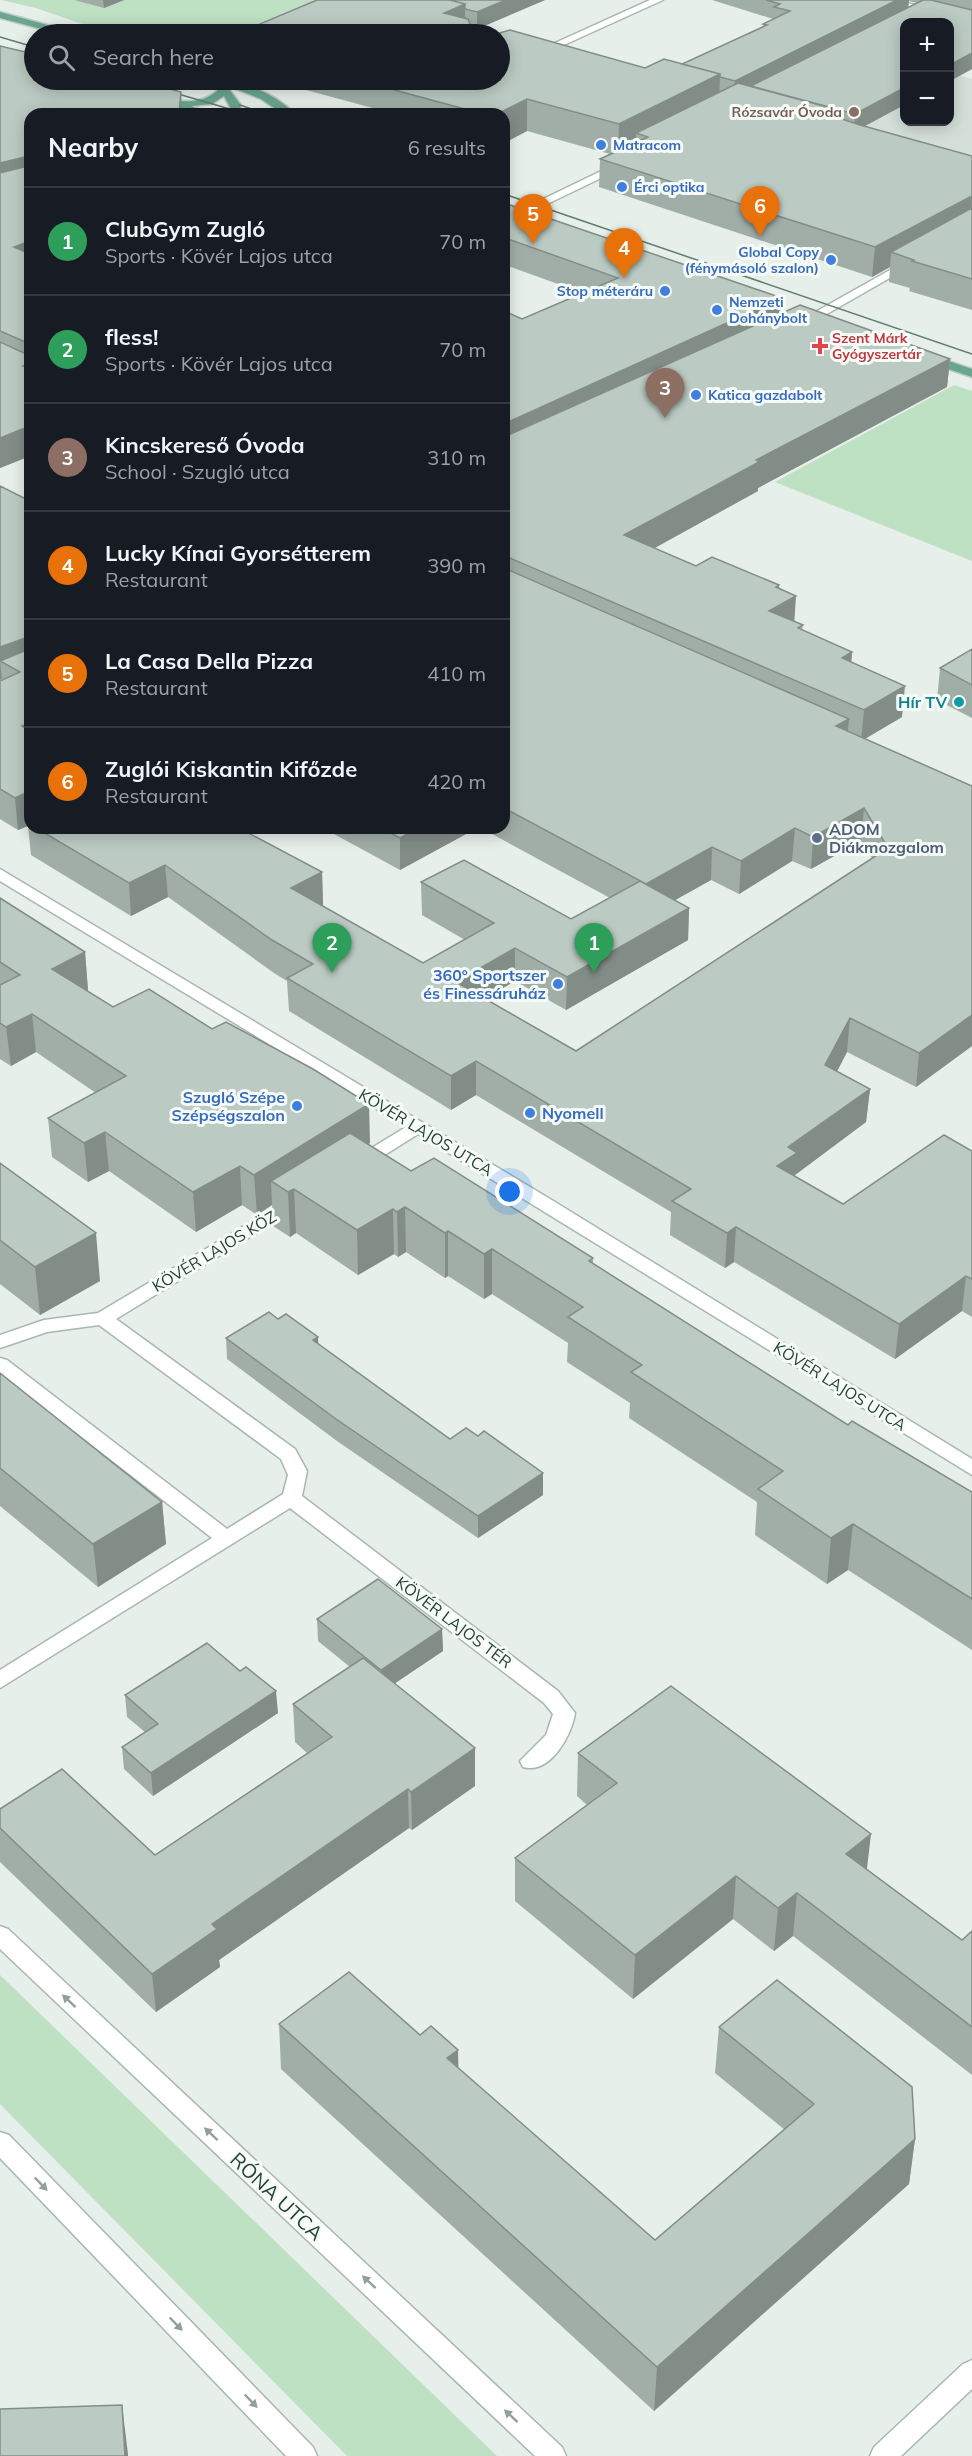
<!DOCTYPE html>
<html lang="en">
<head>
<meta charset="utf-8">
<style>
	body { margin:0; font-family:Mulish,sans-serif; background:#242831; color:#f1f3f6 }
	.controls { position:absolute; right:18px; top:18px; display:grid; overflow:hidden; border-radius:12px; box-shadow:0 3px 15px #0003 }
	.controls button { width:54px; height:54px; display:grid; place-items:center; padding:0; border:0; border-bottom:2px solid #363941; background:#171b24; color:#f1f3f6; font:30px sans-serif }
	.you { position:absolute; left:510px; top:1192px; width:21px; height:21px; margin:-15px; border:4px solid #fff; border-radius:50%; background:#1a73e8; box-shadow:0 0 0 9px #1a73e833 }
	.badge { display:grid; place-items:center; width:39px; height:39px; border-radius:50%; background:#ea580c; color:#fff; font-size:20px; font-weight:700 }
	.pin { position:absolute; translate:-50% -50px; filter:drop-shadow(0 2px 3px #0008) }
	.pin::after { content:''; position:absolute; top:32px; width:21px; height:18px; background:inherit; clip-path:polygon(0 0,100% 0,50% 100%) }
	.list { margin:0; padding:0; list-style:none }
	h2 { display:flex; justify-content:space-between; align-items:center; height:78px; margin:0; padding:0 24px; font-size:26px }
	h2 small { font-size:20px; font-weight:400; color:#9ea1a6 }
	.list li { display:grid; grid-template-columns:39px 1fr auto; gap:18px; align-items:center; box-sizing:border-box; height:108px; padding:0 24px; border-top:2px solid #363941 }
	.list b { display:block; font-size:22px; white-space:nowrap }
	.list p { margin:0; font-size:20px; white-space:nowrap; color:#9ea1a6 }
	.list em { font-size:20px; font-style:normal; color:#9ea1a6 }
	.icon { flex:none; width:33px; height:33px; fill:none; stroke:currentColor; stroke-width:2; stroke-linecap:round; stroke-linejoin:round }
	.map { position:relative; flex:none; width:972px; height:2456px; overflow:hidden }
	.search { position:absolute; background:#171b24; box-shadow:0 3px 15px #0003; left:24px; top:24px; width:486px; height:66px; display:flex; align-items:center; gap:15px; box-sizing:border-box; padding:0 21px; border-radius:33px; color:#9ea1a6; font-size:22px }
	.panel { position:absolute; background:#171b24; box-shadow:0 3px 15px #0003; left:24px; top:108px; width:486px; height:726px; border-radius:18px }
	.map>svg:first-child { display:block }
	.built { fill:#d4dfd8 }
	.green { fill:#bee0c3 }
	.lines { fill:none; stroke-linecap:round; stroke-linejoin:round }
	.minor-casing { stroke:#a8b8b0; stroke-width:3 }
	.major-casing { stroke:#c1cac7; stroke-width:3 }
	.minor { fill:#fff; fill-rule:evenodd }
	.major { fill:#69a68e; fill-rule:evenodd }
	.tram { stroke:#5e7d71; stroke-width:1.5 }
	.wall { fill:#a1aea7; fill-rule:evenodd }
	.shaded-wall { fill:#838d88 }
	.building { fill:#bbcac2; stroke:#838d88; stroke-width:1.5 }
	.oneway { fill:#91a09a }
	.education-dot { fill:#8d6e63; stroke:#f7fbf8; stroke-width:2 }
	.shop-dot { fill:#3f7fe0; stroke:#f7fbf8; stroke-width:2 }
	.health-dot { fill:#e0444e; stroke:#f7fbf8; stroke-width:2 }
	.culture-dot { fill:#0f9aa8; stroke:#f7fbf8; stroke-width:2 }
	.service-dot { fill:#5c6f8a; stroke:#f7fbf8; stroke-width:2 }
	.labels { text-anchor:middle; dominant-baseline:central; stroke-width:6; stroke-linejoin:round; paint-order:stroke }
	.far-education-label { font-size:14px; font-weight:bold; fill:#785e54; stroke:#f7fbf8; text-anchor:end }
	.far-shop-label { font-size:14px; font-weight:bold; fill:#366cbe; stroke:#f7fbf8; text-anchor:start }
	.far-health-label { font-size:14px; font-weight:bold; fill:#be3a42; stroke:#f7fbf8; text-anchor:start }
	.culture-label { font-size:16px; font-weight:bold; fill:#0d838f; stroke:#f7fbf8; text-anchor:end }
	.service-label { font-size:16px; font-weight:bold; fill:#4e5e75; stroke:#f7fbf8; text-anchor:start }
	.shop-label { font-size:16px; font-weight:bold; fill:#366cbe; stroke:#f7fbf8; text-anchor:end }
	.street-label { font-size:16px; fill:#234236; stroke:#f7fbf8 }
	.near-street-label { font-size:20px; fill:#234236; stroke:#f7fbf8 }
</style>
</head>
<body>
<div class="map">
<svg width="972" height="2456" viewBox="0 0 972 2456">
	<rect width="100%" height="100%" fill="#e6efea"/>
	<path class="built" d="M904,62v60h46v-49l22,6v76l-204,-52z"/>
	<path class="green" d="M1,0h317l-50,34h-157l-75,-26z
		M954,385l18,6v170l-197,-79z
		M0,1975l497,481h-150l-347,-352z"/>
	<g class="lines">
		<defs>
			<path id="minor" d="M650,0h13l-119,54 -9,-2z
				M878,0h17l77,19v6z
				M450,23l34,9 1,2h-15l-23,-6 -2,-2z
				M620,162l5,3 -1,2 -106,51 -10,-2z
				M906,261l10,2 -112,64 -10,-3z
				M0,869l555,333 417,257v16l-554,-341 -54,34h-12l-3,-4 3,-4 54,-33 -406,-246z
				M293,1197l6,2 3,4 -3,4 -183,112 179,130 12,22 -5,25 256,195 17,22c-3,22 -25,62 -52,54l-3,-6 26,-26 7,-21 -9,-11 -254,-195 -290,180v-18l212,-132 -212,-164v-16l7,2 220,169 56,-35 5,-19 -7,-16 -182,-134 -52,7 -47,16v-13l44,-15 54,-7z
				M0,1926l8,3 554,518 4,9h-31l-535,-507z
				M0,2132l9,3 304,312 4,9h-31l-286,-298z
				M972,2360v29l-71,67h-31l4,-9 89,-83z"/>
			<path id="major" d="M0,12l73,20 1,2h-14l-60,-16z
				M206,80c30,-3 68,12 89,34h-12l-22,-15 -35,-14 14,19 1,6 -3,4h-11l4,-5 -7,-13 -12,8 -21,2 19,8h-16l-41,-14 5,-3c20,5 44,9 61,-8z
				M925,353l47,16v8l-51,-17 -2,-3z"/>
		</defs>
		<use href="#minor" class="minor-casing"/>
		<use href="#major" class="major-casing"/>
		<use href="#minor" class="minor"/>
		<use href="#major" class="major"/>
		<path class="tram" d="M0,37l34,10
			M130,80l117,34
			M240,105l26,9
			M504,194l468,160"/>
	</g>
	<path class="wall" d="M74,0h50l-20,8z
		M317,0h228l-68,29z
		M712,0h260v69l-22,12v-59h-46v83l-40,21 108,30v154l-63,-19 1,-3 -21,-6 1,-15 -18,10 -273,-90 1,-28 10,-5 -83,-23 -23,12v-29h-124v-4l-111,-30h231l182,-16 81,-37v-3l10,-5zM909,1l8,2 -9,4z
		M0,46l30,68v342l-30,12z
		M504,203l278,95 -1,15 169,46 -3,28 -189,101v3l-104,57 42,18 83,23 16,33 8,3 -1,5 50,22 -1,10 51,55 -37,22 107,47v260l-56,41 -69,-35 -10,19 33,18 -4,33 -71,53v1l48,28 129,-53v166l-10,-6 -67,48 -161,-97 -9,6 -55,-33 1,-23 -195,-117 -25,15 -162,-99 -2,-30 -13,-8 -106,-76 -37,19 -100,-61 -3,-29 -10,4 -18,-11v-138l2,-1v-1l-2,1v-194l30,15v327h187l7,5 98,39 1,33h-1l101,58 42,-23 -43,-25 -1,-33 150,37 39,-21 -129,-70h23v-517l18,8 61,-26 -75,-27 -4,2zM861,841l11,17 -296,193 -91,-53 30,-17 51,29 122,-70 1,-32 -14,-8 36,-20 28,14 53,-33 19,8z
		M972,649v69l-35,-18 3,-32z
		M323,828h154l-77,42z
		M0,898l85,54 3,38h-2l27,17 257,136 -2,1 43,27 182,87v5l255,162 124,67v158l-124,-80 -21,14 -72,-49 2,-33 -128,-84 1,-15 -63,-41 1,-19 -76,-49 -8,5 -36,-23 -3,2 -39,-26 -8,5 -4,-3 -36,21 -62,-42 -6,4 -17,-11 -1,-21 -15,10 -15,-10 -46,27 -87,-61 -21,11 -36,-25 -4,-39 48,-25 -60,-41 -25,14 -11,-7z
		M0,1163l100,118 -60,34 -40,-31z
		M278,1319l41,26 131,94 28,-3 65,37v22l-65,43 -141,-97 -110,-82 -1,-21z
		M0,1373l162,129 4,42 -68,43 -98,-81z
		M317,1619l125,10 1,22 -48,32 80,103 -63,44 -3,-2 -190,132 1,7 -64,45 -156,-150v-53l155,46 152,-102 -12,-11 -2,-38 57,-37 -32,-26z
		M125,1695l153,18 -125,83 -29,-27 -2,-22 23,-15 -18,-15z
		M578,1753l289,116 95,71 10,-9v144l-179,-139 -19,15 -41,-32 -100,80 -118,-98v-43l72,-53 -10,-9z
		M279,2024l141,11 38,15v18l197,172 130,-110 -70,-57 4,-46 196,112 -6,45 -255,227 -373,-342z"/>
	<path class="shaded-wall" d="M103,0h21l-20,8z
		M506,0h39l-68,29v-17z
		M897,0h12l-1,11 -174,88 1,-18z
		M465,4v30l-21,-21z
		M972,53v16l-22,12v-16z
		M720,74l-1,32 -71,31 -12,-4v15l-18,9 1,-33z
		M904,88v17l-50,27 1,-18z
		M181,92l1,22h-3z
		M527,99v32l-23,12v-29h-7z
		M842,111l-2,28 -7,-23z
		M29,156l1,11 -30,23v-27z
		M972,196v27l-81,29 -1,15 -18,10 3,-30z
		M508,239v27l-4,2v-28z
		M30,241v28l-16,-22z
		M782,298l-2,28 -276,127v-29z
		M950,359l-3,28 -189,101v3l-134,74v-30l132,-75z
		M30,363v29l-7,-26z
		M30,426v30l-30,12v-30z
		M779,585l-1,22 18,-11 -2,31 -25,-16 7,-24z
		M28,637l2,18 -30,6 2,18 -2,1v-33z
		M852,652l-2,31 -8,-25z
		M905,686l-3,31 -41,24 3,-31z
		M849,719l-3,31 -10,-24z
		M30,723v33l-8,-30z
		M30,791v33l-3,-1 1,3 -10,4 -3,-32z
		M864,808l-3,33 -50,28 2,-32z
		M418,828h59l-77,42v-32z
		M795,828l-3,33 -53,33 2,-33z
		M712,847l-1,33 -66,37 1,-33z
		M165,865l3,32 -37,19 -2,-33z
		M322,872l1,33 -30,15 -2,-32z
		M689,908l-1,32 -122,70 1,-33z
		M515,948v33l-59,34v-33z
		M85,952l3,38 -32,16 -4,-37z
		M32,1014l4,38 -25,14 -5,-39z
		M972,1015v31l-56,41 3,-34z
		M850,1018l-3,34 -24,47 2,-34z
		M476,1061v34l-25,15v-34z
		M870,1089l-4,33 -71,53 -1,12 -17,-21 11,-19z
		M369,1104l1,39 -74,47 -2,-1 2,44 -6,4 -2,-45 -17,-11 1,24 -15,10 -3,-40z
		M105,1132l4,39 -21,11 -4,-39z
		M240,1166l2,39 -46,27 -3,-40z
		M405,1207l1,45 -8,5 -1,-45z
		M393,1209l1,45 -36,21 -1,-45z
		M736,1227l-2,35 -9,6 2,-35z
		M448,1231v45l-3,2v-45z
		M96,1233l4,48 -60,34 -5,-48z
		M492,1249v45l-8,5v-45z
		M966,1276l-4,35 -67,48 4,-35z
		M318,1337l1,22 -6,-19z
		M543,1473v22l-65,43v-22z
		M162,1502l4,42 -68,43 -5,-43z
		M853,1524l-5,46 -21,14 4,-46z
		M442,1629l1,22 -61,41 -1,-22z
		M276,1691l2,22 -125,83 -2,-23z
		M475,1748v38l-63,44 -1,-38z
		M408,1789l1,39 -190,132 1,7 -64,45 -4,-38 60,-50z
		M871,1834l-5,43 -20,-23z
		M736,1876l-3,43 -100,80 2,-44z
		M797,1893l-4,43 -19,15 4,-43z
		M458,2050l1,45 -12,-37z
		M915,2139l-6,45 -255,227 3,-44z
		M122,2405l6,49v2h-3z"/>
	<path class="building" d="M317,0h133l15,4 -21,9 24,6 6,15h-238z
		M450,0h56l-29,12 -12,-3v-5z
		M766,0h131l-162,81 -15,-4v-3l-38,-10 85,-39 -4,-1 27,-13 -16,-4 6,-3z
		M923,0h8l41,10v43l-22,12v-43h-46v66l-49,26 -104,-28z
		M510,30l135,38 19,-9 56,15 -101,50 -92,-25 -30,15h-14l-103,-28 9,-4 -7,-2h118v-46h-4z
		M0,46l34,8v26h102l45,12 -2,22h-149v127l-16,6 16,7v109l-7,3 7,3v57l-30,12v-96l26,12 4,-2v-8l-30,-13v-158l28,-7 1,-10 -29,7z
		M738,83l104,28 -9,5 27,9 112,31v40l-97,51 -275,-88 48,-22 -12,-4z
		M224,110l10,4h-24z
		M504,203l278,95 -278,126v-113l18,8 96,-41 -110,-39 -4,1z
		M972,208v71l-60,-18 2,-1 -23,-8z
		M800,305l150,54 -194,101 3,2 -135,73 72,31 16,-9 67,28 -3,2 20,9 -27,15 34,14 -5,3 54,24 -10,6 63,28 -41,24 -359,-154h-1v-119z
		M0,486l30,15v222l-8,3 8,5v60l-15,7 -15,-9v-108l20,-9 -20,-11 29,-12 -1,-12 -28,10z
		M504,568l345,151 -13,7 136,60v229l-53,38 -69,-35 -25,47 45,24 -82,58 9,6 -20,13 66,38 101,-69 28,16v128l-6,-3 -67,48 -163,-97 -9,6 -55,-32 19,-12 -215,-128 -25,15 -164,-98 26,-14 -41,-24 -107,-75 -36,18 -93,-55h181l7,5 9,-5h6l83,44 -31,16 132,75 71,-40 -73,-41 43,-22 107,59 69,-38 49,27 -122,69 -52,-29 -59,34 120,69 312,-203 -24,-40 -51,29 -18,-9 -54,33 -29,-14 -66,37 -142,-76z
		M972,649v36l-32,-17z
		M381,828h37l-18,10z
		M0,898l85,54 -33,17 61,38 36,-18 63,40 14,-7 87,47 56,35 -115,71 -14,-9 -47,26 -88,-60 -21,11 -36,-25 78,-42 -94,-62 -26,13 -6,-4v-38l20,-10 -20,-13z
		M350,1133l61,38 23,-13 159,100 -4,3 259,164 4,-4 120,71v107l-119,-75 -22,14 -73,-49 25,-18 -152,-99 11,-7 -74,-48 15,-10 -91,-58 -8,5 -36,-23 -3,2 -40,-26 -8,5 -4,-3 -36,21 -63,-41 -6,3 -17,-11z
		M0,1163l96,70 -61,34 -35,-27z
		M269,1312l9,7 8,-5 32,23 -5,3 137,99 16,-11 12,8 6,-5 59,42 -65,43 -142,-97 -110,-81z
		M0,1373l162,129 -69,42 -93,-76z
		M378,1579l64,50 -61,41 -64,-51z
		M207,1643l33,28 6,-4 30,24 -125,82 -29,-26 36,-23 -33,-29z
		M363,1658l112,90 -64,44 -3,-3 -196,135 5,5 -65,45 -152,-146v-19l62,-40 93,86 177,-118 -39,-33z
		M671,1686l200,148 -25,20 116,86 10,-9v96l-175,-134 -19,15 -42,-32 -101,79 -120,-97 102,-75 -39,-30z
		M349,1972l71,63 11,-9 27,24 -11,8 208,182 159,-136 -95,-77 58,-47 135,107 3,52 -258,228 -378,-343z
		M122,2405l3,51h-125v-47z"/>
	<defs><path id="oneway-solid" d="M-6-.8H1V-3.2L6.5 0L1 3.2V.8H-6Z" transform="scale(1.5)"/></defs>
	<g class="oneway">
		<use href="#oneway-solid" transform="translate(69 2001) rotate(-137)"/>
		<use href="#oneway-solid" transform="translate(211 2134) rotate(-137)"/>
		<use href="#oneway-solid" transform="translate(41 2184) rotate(46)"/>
		<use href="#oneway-solid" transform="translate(369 2282) rotate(-137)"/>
		<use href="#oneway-solid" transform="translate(176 2324) rotate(46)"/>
		<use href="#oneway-solid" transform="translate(251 2401) rotate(46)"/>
		<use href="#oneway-solid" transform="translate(511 2416) rotate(-137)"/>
	</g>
	<circle class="education-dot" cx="854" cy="112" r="6"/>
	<g class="shop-dot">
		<circle cx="601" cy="145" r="6"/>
		<circle cx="622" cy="187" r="6"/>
		<circle cx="831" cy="260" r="6"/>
		<circle cx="665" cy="291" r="6"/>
		<circle cx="717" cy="310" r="6"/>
		<circle cx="696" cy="395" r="6"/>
		<circle cx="558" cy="984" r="6"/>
		<circle cx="297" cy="1106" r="6"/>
		<circle cx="530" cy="1113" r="6"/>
	</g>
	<path class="health-dot" d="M817 337h6v6h6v6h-6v6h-6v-6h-6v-6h6z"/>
	<circle class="culture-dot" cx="959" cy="702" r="6"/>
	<circle class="service-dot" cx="817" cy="838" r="6"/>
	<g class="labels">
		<g class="far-education-label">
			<text x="842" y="112">Rózsavár Óvoda</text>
		</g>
		<g class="far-shop-label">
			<text x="613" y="145">Matracom</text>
			<text x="634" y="187">Érci optika</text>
			<text x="819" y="252" text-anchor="end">Global Copy<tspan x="819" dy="16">(fénymásoló szalon)</tspan></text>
			<text x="653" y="291" text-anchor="end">Stop méteráru</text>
			<text x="729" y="302">Nemzeti<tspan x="729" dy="16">Dohánybolt</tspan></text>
			<text x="708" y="395">Katica gazdabolt</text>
		</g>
		<g class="far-health-label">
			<text x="832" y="338">Szent Márk<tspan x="832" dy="16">Gyógyszertár</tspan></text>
		</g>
		<g class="culture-label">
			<text x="947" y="702">Hír TV</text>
		</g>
		<g class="service-label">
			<text x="829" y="829">ADOM<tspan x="829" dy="18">Diákmozgalom</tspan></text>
		</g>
		<g class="shop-label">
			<text x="546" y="975">360° Sportszer<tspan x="546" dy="18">és Finessáruház</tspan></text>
			<text x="285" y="1097">Szugló Szépe<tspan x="285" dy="18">Szépségszalon</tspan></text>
			<text x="542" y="1113" text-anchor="start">Nyomell</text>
		</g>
		<g class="street-label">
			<text transform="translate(426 1132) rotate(31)">KÖVÉR LAJOS UTCA</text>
			<text transform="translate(214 1251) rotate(-31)">KÖVÉR LAJOS KÖZ</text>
			<text transform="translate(840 1386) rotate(32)">KÖVÉR LAJOS UTCA</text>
			<text transform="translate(454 1622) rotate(37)">KÖVÉR LAJOS TÉR</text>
		</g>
		<g class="near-street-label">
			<text transform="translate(277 2196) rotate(43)">RÓNA UTCA</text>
		</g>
	</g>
</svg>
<div class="controls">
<button>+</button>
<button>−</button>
</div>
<div class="you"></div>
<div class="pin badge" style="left:594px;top:973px;background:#2e9e5b">1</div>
<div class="pin badge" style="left:332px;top:973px;background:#2e9e5b">2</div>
<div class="pin badge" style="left:665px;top:418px;background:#8d6e63">3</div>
<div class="pin badge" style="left:624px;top:278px;background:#e8710a">4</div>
<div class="pin badge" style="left:533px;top:244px;background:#e8710a">5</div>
<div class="pin badge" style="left:760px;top:236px;background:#e8710a">6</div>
<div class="search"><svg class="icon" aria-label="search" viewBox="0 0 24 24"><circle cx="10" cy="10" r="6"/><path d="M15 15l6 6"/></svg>Search here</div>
<section class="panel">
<h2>Nearby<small>6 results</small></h2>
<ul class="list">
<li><span class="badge" style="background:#2e9e5b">1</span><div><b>ClubGym Zugló</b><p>Sports · Kövér Lajos utca</p></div><em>70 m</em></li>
<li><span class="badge" style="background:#2e9e5b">2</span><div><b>fless!</b><p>Sports · Kövér Lajos utca</p></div><em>70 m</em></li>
<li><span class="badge" style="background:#8d6e63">3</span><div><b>Kincskereső Óvoda</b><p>School · Szugló utca</p></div><em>310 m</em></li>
<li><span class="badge" style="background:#e8710a">4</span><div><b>Lucky Kínai Gyorsétterem</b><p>Restaurant</p></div><em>390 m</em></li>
<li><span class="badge" style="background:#e8710a">5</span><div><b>La Casa Della Pizza</b><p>Restaurant</p></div><em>410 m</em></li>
<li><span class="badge" style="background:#e8710a">6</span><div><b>Zuglói Kiskantin Kifőzde</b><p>Restaurant</p></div><em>420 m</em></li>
</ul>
</section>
</div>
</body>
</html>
